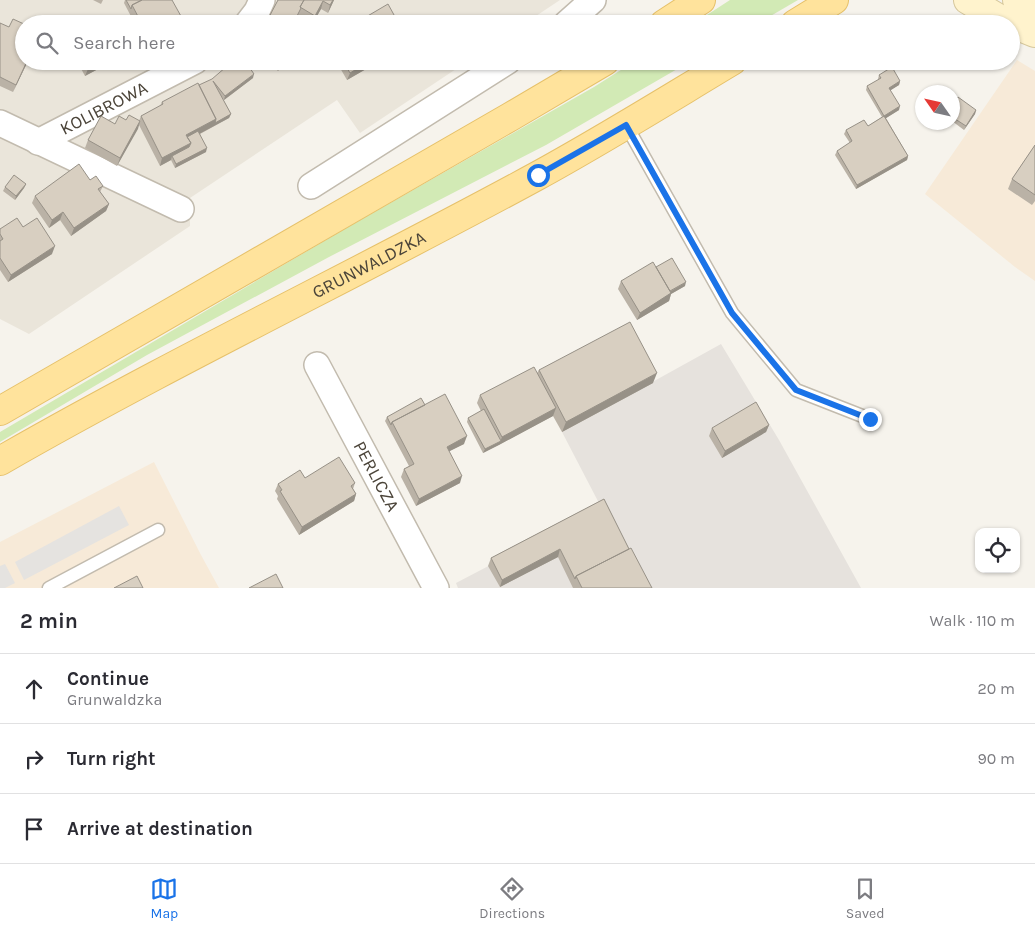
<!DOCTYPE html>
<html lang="en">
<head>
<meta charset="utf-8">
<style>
	body { margin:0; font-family:Karla,sans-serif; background:#f2f2f3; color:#2b2b33 }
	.controls { position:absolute; right:15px; bottom:15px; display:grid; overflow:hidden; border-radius:10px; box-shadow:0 1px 4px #0004 }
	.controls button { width:45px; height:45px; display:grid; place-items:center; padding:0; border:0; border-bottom:1px solid #e1e1e2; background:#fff; color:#2b2b33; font:25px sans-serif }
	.compass { position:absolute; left:915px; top:85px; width:45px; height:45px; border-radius:50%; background:#fff; box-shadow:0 1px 4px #0004; rotate:304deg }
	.stop { position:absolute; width:15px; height:15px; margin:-11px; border:4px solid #1a73e8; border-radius:50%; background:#fff }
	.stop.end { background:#1a73e8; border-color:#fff; box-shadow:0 1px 5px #0008 }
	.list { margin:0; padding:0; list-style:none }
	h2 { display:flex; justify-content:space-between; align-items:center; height:65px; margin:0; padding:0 20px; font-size:21px }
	h2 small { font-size:16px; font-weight:400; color:#7c7c81 }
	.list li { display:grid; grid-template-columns:32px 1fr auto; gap:15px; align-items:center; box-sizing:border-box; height:70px; padding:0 20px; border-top:1px solid #e1e1e2 }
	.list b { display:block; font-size:19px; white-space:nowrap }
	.list p { margin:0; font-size:16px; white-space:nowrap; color:#7c7c81 }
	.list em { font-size:16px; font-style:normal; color:#7c7c81 }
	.icon { flex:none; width:28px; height:28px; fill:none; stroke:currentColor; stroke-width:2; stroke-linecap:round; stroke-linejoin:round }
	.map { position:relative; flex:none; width:1035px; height:588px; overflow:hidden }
	.search { position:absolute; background:#fff; box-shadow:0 1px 4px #0004; left:15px; right:15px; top:15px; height:55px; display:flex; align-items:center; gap:12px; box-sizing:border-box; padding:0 18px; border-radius:28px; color:#7c7c81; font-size:19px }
	.sheet { height:275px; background:#fff }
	nav { display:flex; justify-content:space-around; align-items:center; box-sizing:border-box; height:70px; border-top:1px solid #e1e1e2; background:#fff; font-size:14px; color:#7c7c81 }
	nav a { display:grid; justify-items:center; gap:2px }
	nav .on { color:#1a73e8 }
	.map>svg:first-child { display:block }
	.residential { fill:#eae5da }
	.commercial { fill:#f7ead8 }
	.industrial { fill:#e6e2dd }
	.green { fill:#d2eab5 }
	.parking { fill:#e5e3e0 }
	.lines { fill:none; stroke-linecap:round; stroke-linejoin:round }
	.lane-casing { stroke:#c2bbae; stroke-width:15 }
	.street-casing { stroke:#c2bbae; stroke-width:28 }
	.secondary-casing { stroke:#d6c79b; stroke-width:30 }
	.primary-casing { stroke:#e6c16a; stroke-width:30 }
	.lane { stroke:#fff; stroke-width:12 }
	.street { stroke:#fff; stroke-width:25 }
	.secondary { stroke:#fff3cd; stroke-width:28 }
	.primary { stroke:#ffe39c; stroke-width:28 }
	.wall { fill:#bab2a6 }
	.shaded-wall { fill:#979187 }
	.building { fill:#d8cfc1; stroke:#979187 }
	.route { stroke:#1a73e8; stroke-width:6 }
	.labels { text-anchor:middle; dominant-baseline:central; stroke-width:4; stroke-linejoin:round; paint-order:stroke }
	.street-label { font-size:18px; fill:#4b4439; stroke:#fff }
</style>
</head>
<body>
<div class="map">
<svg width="1035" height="588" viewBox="0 0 1035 588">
	<rect width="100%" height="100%" fill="#f6f3ec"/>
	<path class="residential" d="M0,0h560l-36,24h-500v37h444l-108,72 -23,-33 -147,98v28l-161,108 -29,-15z"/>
	<path class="commercial" d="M1017,60l18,11v210l-20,-14 -90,-73z
		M154,462l47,93 18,33h-219v-46z"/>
	<path class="industrial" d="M721,344l58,96 82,148h-403l-2,-5 145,-76 -39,-75z"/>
	<path class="green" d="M730,0h68l-41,24h-64z
		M635,61h56l-145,84 -217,112 -182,98 -147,87v-10l348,-205 246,-140z"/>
	<path class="parking" d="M119,506l10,19 -105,55 -9,-18z
		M5,564l10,19 -10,5h-5v-22z"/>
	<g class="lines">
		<defs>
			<path id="lane" d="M626,125l106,188 64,77 74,29
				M49,588l109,-58"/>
			<g id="street">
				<path d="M247,24l10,-13 5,-11"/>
				<path d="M566,24l27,-24"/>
				<path d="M0,123l181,86"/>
				<path id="s1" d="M38,142l157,-81"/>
				<path d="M311,186l197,-125"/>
				<path id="s2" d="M317,365l119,223"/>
			</g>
			<path id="secondary" d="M968,0l30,18 37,15
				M1017,0l18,19"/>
			<g id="primary">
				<path d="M664,24l37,-24"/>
				<path d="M795,24l39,-24"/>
				<path d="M0,411l510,-294 95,-56"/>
				<path id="s3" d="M0,461c176,-101 359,-188 537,-285 66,-36 130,-76 195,-115"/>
			</g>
		</defs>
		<use href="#lane" class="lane-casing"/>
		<use href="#street" class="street-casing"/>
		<use href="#secondary" class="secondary-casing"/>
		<use href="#primary" class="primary-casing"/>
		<use href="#lane" class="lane"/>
		<use href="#street" class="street"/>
		<use href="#secondary" class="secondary"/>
		<use href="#primary" class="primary"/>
	</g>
	<path class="wall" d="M93,0h10l-2,4z
		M125,0h47l8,24h-45l-11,-21z
		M278,0h56l-6,13 -7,-4 -8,14 -15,-8 -4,9h-25l-2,-1 1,-4z
		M0,23l24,38h4l-15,31 -13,-6z
		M77,61h36l-28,15z
		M267,61h27l-4,4 -4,-4 -8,10z
		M336,61h44l-33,19z
		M879,75l21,6 -1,4 -9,5 9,20 -13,8 22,38 -1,4 -51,29 -21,-34 2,-4 13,-8 -6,-9 2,-4 22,-4 14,-9 -16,-27 1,-4 11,-6v-1z
		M253,78l-29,22 -2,-3 9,17 -2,4 -29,16 6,18 -31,16 -4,-8 -11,6 -21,-41 -22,41 -32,-18 3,-8 27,-16 11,-4 13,1 2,-5 19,-10 2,-4 37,-17z
		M952,105l24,5 -1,4 -11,16 -12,-9z
		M1035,145v56l-3,4 -24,-16 4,-10z
		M90,180l13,6 -3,6 9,12 -3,7 -35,25 -11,-16 -11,8 -17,-25 3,-7z
		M26,184l-2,4 -9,12 -12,-9 2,-4z
		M23,227l29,27 -44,28 -8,-12v-41z
		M656,267l29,19 -14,8 -2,7 -32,19 -19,-31 3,-8z
		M539,370l114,13 -91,49 -9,-16 -70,37 -16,-31 1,-4 13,-7 -4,-8 3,-8 57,-22z
		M425,405l39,39 -15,7 11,32 -44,23 -15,-29 3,-8 5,-3 -24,-45 2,-4z
		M769,425l-3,7 -44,26 -13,-22 3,-8z
		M305,478l50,5 -2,6 3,5 -2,7 -55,34 -22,-36 1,-3 -3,-5 3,-7z
		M604,499l25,50 23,39h-79l-15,-31 -58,30 -12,-21 3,-8z"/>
	<path class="shaded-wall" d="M333,0h1l-6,13 2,-8z
		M323,1l-2,8 -8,14 2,-7z
		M182,18l-2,6h-8z
		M27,61h1l-15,31 3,-7z
		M102,61h11l-28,15 3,-7z
		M285,61h1l-8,10 2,-4z
		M370,61h10l-33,19 3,-7z
		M254,74l-1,4 -29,22 1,-4z
		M900,81l-1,4 -11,7 1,-4z
		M900,106l-1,4 -16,10 1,-4z
		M976,110l-1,4 -11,16 2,-4z
		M231,114l-2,4 -43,23v-6l30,-16z
		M140,121l-2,8 -21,37 3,-8z
		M191,143l-3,8 -16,5 -1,4 -11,6 2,-8z
		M207,148l-1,4 -31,16 1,-4z
		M908,156l-1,4 -51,29 1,-4z
		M26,184l-2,4 -9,12 1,-4z
		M109,204l-3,7 -35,25 3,-8z
		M63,212l-3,8 -11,8 3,-8z
		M55,246l-3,8 -44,28 3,-7z
		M686,282l-1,4 -14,8 -2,7 -32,19 3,-7 28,-20z
		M657,373l-4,10 -91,49 4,-10z
		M556,408l-3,8 -54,29 3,-8z
		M769,425l-3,7 -44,26 3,-7z
		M467,436l-3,8 -20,10 3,-7z
		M501,441l-2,4 -16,8 2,-4z
		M462,476l-2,7 -44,23 3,-7z
		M356,494l-2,7 -55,34 3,-8z
		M560,549l-2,8 -58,30 2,-7z"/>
	<path class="building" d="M126,0h16l-10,5 -1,4z
		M142,0h30l10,18 -10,6h-30l-10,-19z
		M278,0h26l-4,7 1,1 -8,16h-15l-10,-5z
		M304,0h29l-3,5 -7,-4 -8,15 -15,-9z
		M388,4l11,20h-45z
		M105,18l3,6h-13z
		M13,19l11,5v37h3l-11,24 -16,-8v-54l9,4z
		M84,61h18l-14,8z
		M233,61h12l9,13 -29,22 -12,-15 18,33 -16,9 1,-4 -17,-34 13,-6z
		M273,61h12l-5,6z
		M343,61h27l-20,12z
		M892,67l8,14 -11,7 11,18 -16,10 24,40 -51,29 -20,-34 15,-10 -6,-11 18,-10 4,6 16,-10 -17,-30 14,-8 -2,-3z
		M198,83l18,36 -30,16 5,8 -29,15 -21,-42 22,-12 -1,-2z
		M958,97l18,13 -10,16 -14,-9v-12z
		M129,115l11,6 -20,37 -32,-18 13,-24 14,8 4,-8 7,4z
		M198,131l9,17 -31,16 -4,-8 17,-9 2,-4 -4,-6z
		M1035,145v50l-23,-16z
		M79,164l11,16 6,-4 7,10 -5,3 11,15 -35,24 -11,-16 -11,8 -17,-24z
		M14,175l12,9 -10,12 -11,-9z
		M17,218l6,9 14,-9 18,28 -44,29 -11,-17v-17l3,-2 -3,-5v-5z
		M672,258l14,24 -16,9 -14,-24z
		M653,262l18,31 -31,20 -19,-32z
		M630,322l27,51 -91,49 -27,-52z
		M534,367l22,41 -54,29 -22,-42z
		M445,394l22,42 -20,11 15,29 -43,23 -15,-30 10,-5 -22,-42z
		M421,398l4,7 -33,17 -1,3 -4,-8z
		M756,402l13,23 -44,26 -13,-23z
		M484,409l17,32 -16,8 -17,-31z
		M339,457l16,26 -4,3 5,8 -54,33 -22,-36 2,-1 -4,-6 22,-14 5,8z
		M604,499l25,50 -53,27 -1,3 -15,-30 -58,31 -11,-22z
		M631,548l21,40h-70l-6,-12z
		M276,574l7,14h-34z
		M137,576l6,12h-29z"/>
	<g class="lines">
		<path class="route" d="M538,175l88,-50 106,188 64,77 74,29"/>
	</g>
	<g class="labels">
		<g class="street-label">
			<text stroke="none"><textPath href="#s1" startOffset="74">KOLIBROWA</textPath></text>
			<text stroke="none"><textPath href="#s3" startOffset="418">GRUNWALDZKA</textPath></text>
			<text stroke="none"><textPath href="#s2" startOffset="126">PERLICZA</textPath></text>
		</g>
	</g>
</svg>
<div class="controls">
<button><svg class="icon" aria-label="locate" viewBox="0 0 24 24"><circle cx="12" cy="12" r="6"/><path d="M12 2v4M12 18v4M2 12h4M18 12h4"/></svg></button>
</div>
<svg class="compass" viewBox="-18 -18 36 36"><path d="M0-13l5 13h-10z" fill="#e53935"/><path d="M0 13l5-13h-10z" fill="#7c7c81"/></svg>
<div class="stop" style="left:538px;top:175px"></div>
<div class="stop end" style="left:870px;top:419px"></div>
<div class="search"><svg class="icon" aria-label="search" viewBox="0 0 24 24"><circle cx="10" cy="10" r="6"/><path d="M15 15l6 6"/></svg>Search here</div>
</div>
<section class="sheet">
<h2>2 min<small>Walk · 110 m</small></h2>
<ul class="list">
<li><svg class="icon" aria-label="ahead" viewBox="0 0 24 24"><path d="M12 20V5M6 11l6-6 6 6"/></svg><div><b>Continue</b><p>Grunwaldzka</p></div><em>20 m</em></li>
<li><svg class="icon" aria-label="right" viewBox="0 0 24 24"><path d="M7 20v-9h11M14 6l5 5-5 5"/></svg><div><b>Turn right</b></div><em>90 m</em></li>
<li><svg class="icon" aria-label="arrive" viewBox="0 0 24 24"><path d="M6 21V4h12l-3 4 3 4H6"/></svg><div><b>Arrive at destination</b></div></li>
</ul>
</section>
<nav>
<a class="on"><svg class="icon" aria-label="map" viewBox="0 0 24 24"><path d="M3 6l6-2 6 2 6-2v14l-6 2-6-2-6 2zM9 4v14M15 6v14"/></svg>Map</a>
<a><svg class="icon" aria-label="directions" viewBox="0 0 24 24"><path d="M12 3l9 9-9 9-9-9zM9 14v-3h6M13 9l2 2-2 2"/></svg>Directions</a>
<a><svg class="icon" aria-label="saved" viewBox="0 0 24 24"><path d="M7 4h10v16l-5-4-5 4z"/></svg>Saved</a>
</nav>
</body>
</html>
